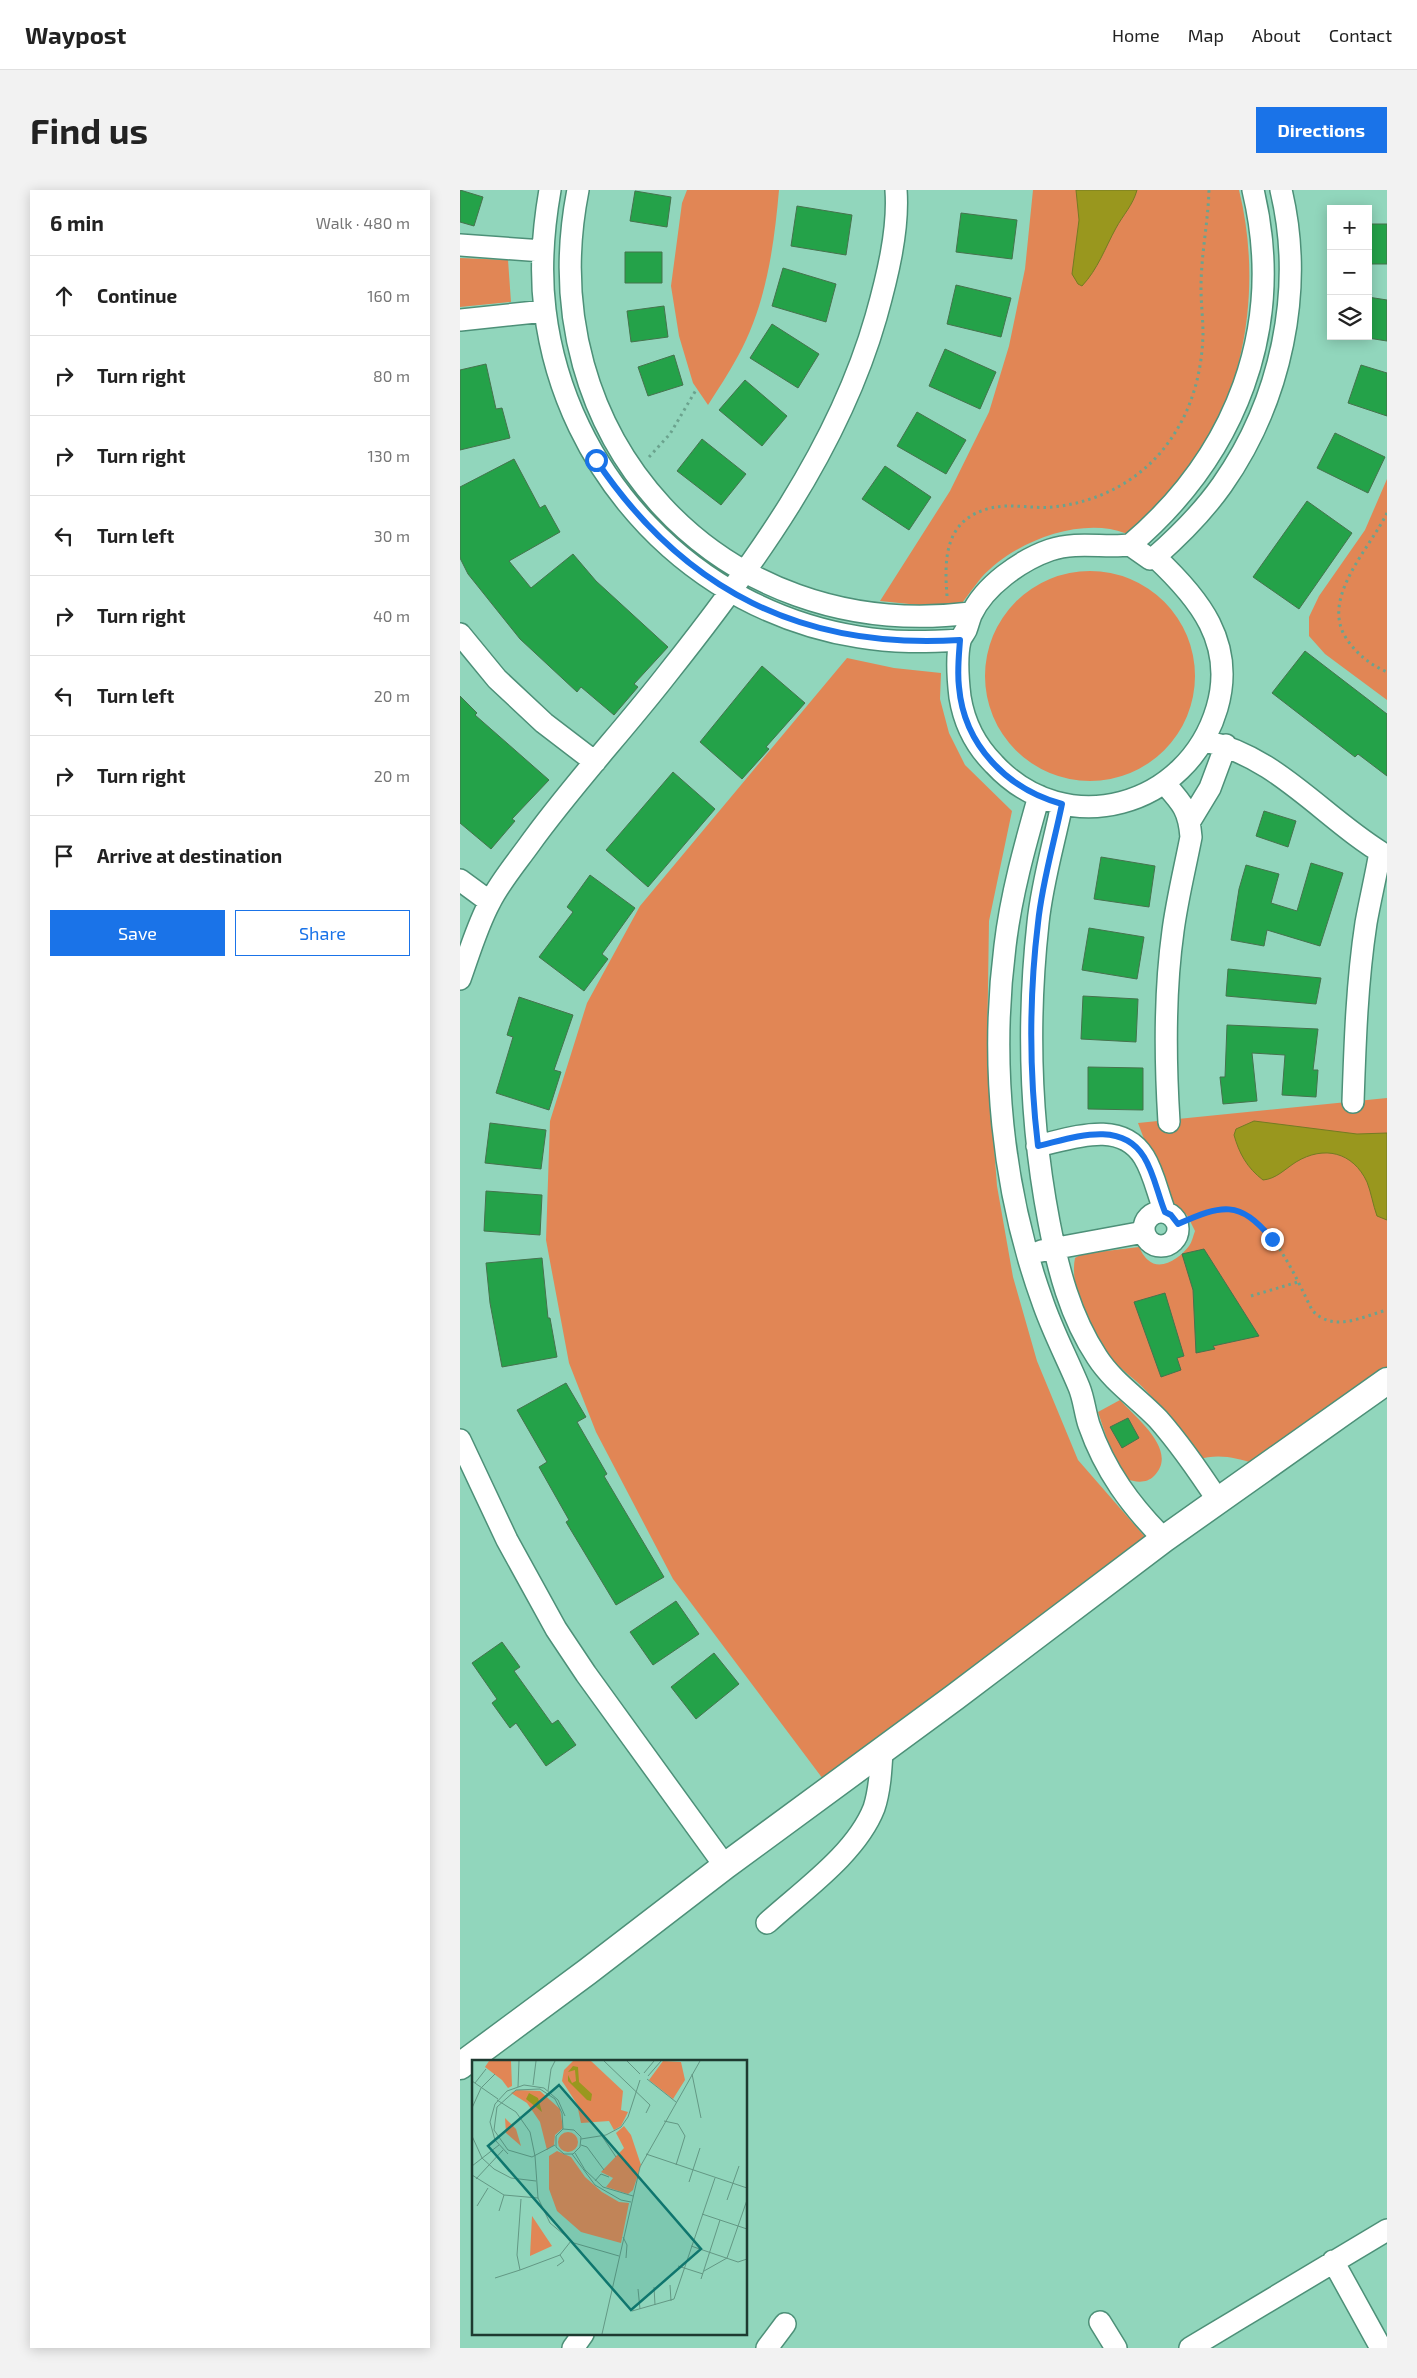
<!DOCTYPE html>
<html lang="en">
<head>
<meta charset="utf-8">
<style>
	body { margin:0; font-family:"Exo 2",sans-serif; background:#f2f2f2; color:#222 }
	.controls { position:absolute; right:15px; top:15px; display:grid; overflow:hidden; border-radius:0px; box-shadow:0 2px 12px #0003 }
	.controls button { width:45px; height:45px; display:grid; place-items:center; padding:0; border:0; border-bottom:1px solid #e0e0e0; background:#fff; color:#222; font:25px sans-serif }
	.stop { position:absolute; width:15px; height:15px; margin:-11px; border:4px solid #1a73e8; border-radius:50%; background:#fff }
	.stop.end { background:#1a73e8; border-color:#fff; box-shadow:0 1px 5px #0008 }
	.list { margin:0; padding:0; list-style:none }
	h2 { display:flex; justify-content:space-between; align-items:center; height:65px; margin:0; padding:0 20px; font-size:21px }
	h2 small { font-size:16px; font-weight:400; color:#767676 }
	.list li { display:grid; grid-template-columns:32px 1fr auto; gap:15px; align-items:center; box-sizing:border-box; height:80px; padding:0 20px; border-top:1px solid #e0e0e0 }
	.list b { display:block; font-size:19px; white-space:nowrap }
	.list em { font-size:16px; font-style:normal; color:#767676 }
	.actions { display:flex; gap:10px; padding:15px 20px }
	.actions a { flex:1; padding:11px 0; border:1px solid #1a73e8; border-radius:0px; text-align:center; font-size:18px; color:#1a73e8 }
	.actions .main { background:#1a73e8; color:#fff }
	.icon { flex:none; width:28px; height:28px; fill:none; stroke:currentColor; stroke-width:2; stroke-linecap:round; stroke-linejoin:round }
	.map { position:relative; flex:none; width:927px; height:2158px; overflow:hidden; border-radius:0px }
	header { display:flex; align-items:center; gap:30px; box-sizing:border-box; height:70px; padding:0 25px; background:#fff; border-bottom:1px solid #e0e0e0 }
	header strong { font-size:24px }
	nav { display:flex; gap:28px; margin-inline-start:auto; font-size:18px }
	.intro { display:flex; align-items:center; justify-content:space-between; box-sizing:border-box; height:120px; padding:0 30px }
	h1 { margin:0; font-size:35px }
	.button { padding:12px 22px; border-radius:0px; background:#1a73e8; color:#fff; font-size:18px; font-weight:700 }
	main { display:flex; gap:30px; padding:0 30px }
	aside { flex:1; background:#fff; border-radius:0px; box-shadow:0 2px 12px #0003 }
	.map>svg:first-child { display:block }
	.green { fill:#e18655 }
	.water { fill:#99971e; stroke:#747b23 }
	.building { fill:#24a249; stroke:#45734d }
	.lines { fill:none; stroke-linecap:round; stroke-linejoin:round }
	.minor-casing { stroke:#4d9078; stroke-width:24 }
	.tertiary-casing { stroke:#4d9078; stroke-width:29 }
	.path { stroke:#6ba38e; stroke-width:3; stroke-dasharray:2.5 4; stroke-linecap:butt }
	.minor { stroke:#fff; stroke-width:21 }
	.tertiary { stroke:#fff; stroke-width:26 }
	.route { stroke:#1a73e8; stroke-width:6 }
	.inset-road { fill:none; stroke:#639884; stroke-width:1 }
	.view { fill:#0f766e; fill-opacity:0.15; stroke:#0f766e; stroke-width:2.5 }
	.inset-edge { fill:none; stroke:#1e3a30; stroke-width:2.5 }
</style>
</head>
<body>
<header>
<strong>Waypost</strong>
<nav><a>Home</a><a>Map</a><a>About</a><a>Contact</a></nav>
</header>
<div class="intro"><h1>Find us</h1><a class="button">Directions</a></div>
<main>
<aside>
<h2>6 min<small>Walk · 480 m</small></h2>
<ul class="list">
<li><svg class="icon" aria-label="ahead" viewBox="0 0 24 24"><path d="M12 20V5M6 11l6-6 6 6"/></svg><div><b>Continue</b></div><em>160 m</em></li>
<li><svg class="icon" aria-label="right" viewBox="0 0 24 24"><path d="M7 20v-9h11M14 6l5 5-5 5"/></svg><div><b>Turn right</b></div><em>80 m</em></li>
<li><svg class="icon" aria-label="right" viewBox="0 0 24 24"><path d="M7 20v-9h11M14 6l5 5-5 5"/></svg><div><b>Turn right</b></div><em>130 m</em></li>
<li><svg class="icon" aria-label="left" viewBox="0 0 24 24"><path d="M17 20v-9H6M10 6l-5 5 5 5"/></svg><div><b>Turn left</b></div><em>30 m</em></li>
<li><svg class="icon" aria-label="right" viewBox="0 0 24 24"><path d="M7 20v-9h11M14 6l5 5-5 5"/></svg><div><b>Turn right</b></div><em>40 m</em></li>
<li><svg class="icon" aria-label="left" viewBox="0 0 24 24"><path d="M17 20v-9H6M10 6l-5 5 5 5"/></svg><div><b>Turn left</b></div><em>20 m</em></li>
<li><svg class="icon" aria-label="right" viewBox="0 0 24 24"><path d="M7 20v-9h11M14 6l5 5-5 5"/></svg><div><b>Turn right</b></div><em>20 m</em></li>
<li><svg class="icon" aria-label="arrive" viewBox="0 0 24 24"><path d="M6 21V4h12l-3 4 3 4H6"/></svg><div><b>Arrive at destination</b></div></li>
</ul>
<div class="actions"><a class="main">Save</a><a>Share</a></div>
</aside>
<div class="map">
<svg width="927" height="2158" viewBox="0 0 927 2158">
	<rect width="100%" height="100%" fill="#91d6bc"/>
	<path class="green" d="M227,0h92c-5,57 -13,115 -41,166 -9,17 -20,33 -30,49l-15,-22 -14,-47 -8,-50 11,-83z
		M573,0h206c20,81 11,170 -27,244 -7,12 -16,24 -24,35 -16,23 -32,46 -48,69 -9,-3 -20,-7 -30,-9 -44,-7 -99,16 -129,49 -8,10 -16,21 -23,31l-78,-8 70,-110 39,-79 20,-66 16,-77z
		M0,68l48,2 3,42 -51,5z
		M927,289v221l-62,-46 -16,-18v-19l10,-21 46,-66z
		M525 486a105 105 0 1 1 210 0a105 105 0 1 1-210 0Z
		M387,468l47,10 47,5 -1,26 9,34 16,32 47,46 -23,110 -2,132 10,133 16,91 24,84 41,99 68,78 -323,241 -150,-200 -77,-147 -27,-69 -23,-123 4,-119 37,-118 53,-97z
		M927,908v278l-131,88c-21,-6 -37,-11 -59,-4 -15,-22 -29,-45 -47,-65 -11,-13 -27,-24 -39,-36 -21,-21 -42,-72 -36,-101l7,-4 57,-7c2,4 5,10 9,13 13,12 33,-3 41,-14 3,-4 4,-10 6,-15l-8,-16 -19,-12 -30,-80z
		M660,1210c17,19 59,51 34,76 -8,8 -18,6 -29,3l-12,-22 -15,-45z"/>
	<path class="water" d="M616,0h61c-4,15 -14,25 -21,38 -11,20 -18,41 -34,58l-4,-2 -6,-10 7,-54z
		M794,931l103,13 30,-1v87l-10,-4c-4,-11 -6,-24 -10,-34 -14,-30 -43,-37 -71,-20 -11,7 -20,17 -33,18 -16,-12 -24,-27 -29,-45l2,-6z"/>
	<path class="building" d="M0,0l23,7 -9,29 -14,-4z
		M175,1l36,6 -4,30 -37,-6z
		M337,16l55,9 -6,40 -55,-9z
		M501,23l56,7 -5,39 -56,-7z
		M908,34h19v40h-19z
		M165,62h37v31h-37z
		M323,78l53,16 -10,38 -54,-16z
		M496,95l55,13 -10,39 -54,-13z
		M908,107l19,3v41l-19,-3z
		M204,116l4,31 -37,5 -4,-31z
		M312,134l47,30 -21,34 -48,-30z
		M485,159l51,23 -16,37 -51,-23z
		M214,165l9,30 -35,11 -10,-29z
		M26,174l10,45 6,-1 8,30 -50,12v-80z
		M901,175l26,8v43l-39,-13z
		M285,190l42,36 -25,30 -43,-36z
		M457,222l49,28 -20,34 -49,-28z
		M875,243l50,24 -17,36 -51,-25z
		M242,249l44,35 -25,31 -44,-34z
		M54,269l26,49 5,-3 15,27 -51,29 22,27 42,-34 23,27 72,66 -34,37 4,3 -24,28 -33,-28 -4,5 -57,-53 -52,-65 -8,-16v-71z
		M425,276l46,31 -22,33 -47,-31z
		M847,311l45,32 -53,76 -46,-32z
		M845,461l82,63v62l-29,-22 -3,3 -83,-64z
		M302,476l43,37 -39,44 3,2 -27,30 -42,-37z
		M0,506l17,17 -2,2 74,65 -37,39 3,2 -24,28 -31,-26z
		M213,582l42,37 -67,78 -42,-37z
		M804,621l32,10 -8,26 -32,-11z
		M641,667l54,9 -6,41 -55,-8z
		M851,673l32,10 -23,73 -53,-16 -3,16 -33,-6 8,-51 7,-24 33,9 -8,29 26,8z
		M130,685l45,33 -33,46 6,5 -24,32 -45,-34 34,-45 -6,-5z
		M629,738l55,9 -7,42 -55,-9z
		M768,779l93,9 -5,26 -90,-8z
		M623,806l55,3 -2,43 -55,-3z
		M59,807l54,18 -19,55 7,2 -12,38 -53,-17 17,-56 -6,-2z
		M767,835l91,4 -5,41h5l-2,27 -34,-2 3,-40 -33,-2 5,48 -34,3 -3,-27h5z
		M628,877l55,1v42l-55,-1z
		M30,933l56,7 -5,39 -56,-6z
		M26,1001l56,4 -2,40 -56,-4z
		M744,1059l55,87 -46,10 2,3 -19,4 -3,-63 -11,-36z
		M82,1068l6,60h2l7,39 -55,10 -12,-64 -4,-40z
		M705,1103l19,63 -7,2 4,12 -20,7 -27,-75z
		M106,1193l20,34 -9,5 30,52 -3,2 60,101 -48,28 -50,-83 3,-2 -30,-53 8,-5 -30,-52z
		M668,1228l11,20 -17,10 -12,-21z
		M216,1411l23,33 -46,31 -23,-33z
		M42,1452l18,25 -6,4 38,53 6,-4 18,25 -30,21 -30,-43 -6,5 -18,-25 5,-4 -25,-36z
		M254,1463l25,31 -43,35 -25,-32z"/>
	<g class="lines">
		<defs>
			<path id="minor" d="M90,0c-7,40 -10,80 -5,120 20,165 149,301 314,327 34,6 67,5 101,3
				M118,0c-49,247 142,455 393,423
				M0,55l83,6
				M0,130l85,-9
				M670,355l20,14 5,-2c44,41 81,86 62,151 -29,99 -151,134 -223,56 -18,-18 -30,-42 -34,-67 -2,-17 -4,-39 0,-56 1,-4 4,-7 6,-11 2,-5 3,-10 5,-15 13,-29 50,-55 79,-65 27,-9 53,-2 80,-5 106,-90 156,-217 123,-355
				M695,367c25,-22 48,-45 67,-72 59,-84 83,-195 59,-295
				M0,444l37,45 47,44 51,39
				M744,551c73,14 121,79 183,115
				M705,594c17,19 24,26 26,53 -6,31 -14,63 -18,94 -9,64 -8,127 -4,191
				M579,606c-14,49 -28,99 -34,150 -15,117 -3,243 37,354 10,30 25,58 37,87 5,12 6,26 10,38 16,46 42,81 75,114
				M602,614c-8,39 -20,79 -24,119 -11,100 -8,200 11,299 9,47 21,94 48,135 16,25 41,41 61,62 23,26 42,54 61,83
				M730,631l20,-33 16,-43
				M0,690l30,22
				M0,789c9,-25 17,-53 30,-77 10,-20 26,-39 39,-57 43,-60 94,-114 139,-172 85,-107 170,-223 208,-356 11,-39 23,-87 20,-127
				M893,912c2,-60 4,-120 13,-179 4,-23 10,-47 14,-71
				M577,956c36,-8 84,-27 107,11 10,16 14,38 21,55
				M684 1039a17 17 0 1 1 34 0a17 17 0 1 1-34 0Z
				M581,1061l103,-19
				M0,1250l47,100 49,89 30,45 139,192
				M307,1733c35,-32 89,-69 107,-115 6,-18 7,-39 8,-57
				M873,2071l48,87
				M640,2132l16,26
				M113,2158l10,-14
				M307,2158l18,-24
				M730,2158l197,-118"/>
			<path id="tertiary" d="M0,1876l127,-94 138,-106 230,-169 209,-158 223,-158"/>
		</defs>
		<use href="#minor" class="minor-casing"/>
		<use href="#tertiary" class="tertiary-casing"/>
		<path class="path" d="M189,267l21,-23 26,-44
			M927,323c-18,37 -69,87 -39,128 10,14 23,24 39,31
			M487,406c-3,-39 -2,-77 44,-88 20,-5 41,1 61,-1 44,-4 86,-25 113,-60 26,-33 37,-73 38,-113 0,-15 -2,-31 -2,-46 0,-33 7,-65 8,-98
			M721,1033c13,-6 26,-12 40,-14 44,-6 75,69 91,101 21,23 49,7 75,0
			M791,1106l47,-14"/>
		<use href="#minor" class="minor"/>
		<use href="#tertiary" class="tertiary"/>
	</g>
	<g class="lines">
		<path class="route" d="M136,270c88,131 207,190 364,180 -1,15 -3,31 -1,47 5,58 48,102 103,117 -8,39 -20,79 -24,119 -9,74 -9,148 0,223 35,-8 83,-27 106,11 10,16 14,38 21,55l6,3 7,9c44,-19 61,-25 94,15"/>
	</g>
	<g transform="translate(12 1870)">
		<rect width="275" height="275" fill="#91d6bc"/>
		<path d="M17,1h22l1,25 -4,2 -6,-8 -17,-13zM101,1h18l32,30 -2,19 7,2 -7,14 -7,4 -5,-9 -28,2 -4,-19 -15,-23 2,-11zM191,1l18,1 4,18 -12,19 -24,-19zM45,30l23,1 20,18 3,19 -8,7 -1,10 -7,5 -7,-28 -13,-19 -16,-10zM33,58l11,11 5,17 -15,-13zM152,66l7,9 10,30 -8,25 -5,4 -22,-7 7,-9 -12,-6 23,-24 -8,-15zM86 82a10 10 0 1 1 20 0a10 10 0 1 1-20 0ZM85,91l14,6 14,20 17,15 17,10 10,1 -8,40 -40,-11 -24,-21 -8,-22v-33zM60,156l20,30 -22,10z" fill="#e18655"/>
		<path d="M101,6l5,1 1,15 13,12 -1,7 -4,-1 -19,-19v-6l4,8 4,-2 -1,-11 -7,2zM57,33l9,5 4,14 -16,-13z" fill="#99971e"/>
		<path class="inset-road" d="M132,1l46,44 -4,8M155,1l13,13M172,13l10,-12M220,14l9,44M176,16l13,-15M175,19l29,23M0,21l26,18M3,23l11,-14M61,25l3,-24M46,27l1,-26M76,31l3,-22 4,-8M25,40l19,12 14,20 5,24 3,42 12,25 24,20 45,13M0,48l9,-20 14,-14M192,61l14,3 7,12 -9,29M0,76l10,22 12,11 17,9 25,3M130,76l14,21M109,79l25,-4 15,-8 7,-10 12,-37M83,85l-23,12 -24,-7 -14,-20 3,-23 19,-17 24,-1 15,10 7,14 1,16 -7,7v11l8,7h9l7,-7 1,-10 -7,-7 -11,-1M109,85l6,2 17,23M103,93l10,17 18,17 30,9M36,94l-13,-14 -5,-18 5,-18 12,-13 17,-6 20,3 14,12 7,16M100,94l23,31 26,15 10,2M174,94l101,34M0,106l27,-21M0,115l32,20 34,3M4,119l27,-29M123,121l6,-7 8,3M217,122l11,-34M49,139l-4,56 3,15 40,-15 11,-14M255,140l12,-34M5,146l11,-18M27,151l5,-16M230,154l45,15M151,177l4,8 -1,13M219,186l47,16 9,-3M85,206l7,-5 -4,-6M206,206l25,8M232,211l23,-13 20,-58M23,218l25,-8M229,219l19,-59M198,225l1,16M182,227l1,18M166,229l2,20M160,251l42,-12 41,-121M130,274l38,-167 60,-106"/>
		<path class="view" d="M87,25l142,164 -70,61 -143,-164z"/>
		<rect width="275" height="275" class="inset-edge"/>
	</g>
</svg>
<div class="controls">
<button>+</button>
<button>−</button>
<button><svg class="icon" aria-label="layers" viewBox="0 0 24 24"><path d="M12 4l9 5-9 5-9-5zM3 14l9 5 9-5"/></svg></button>
</div>
<div class="stop" style="left:136px;top:270px"></div>
<div class="stop end" style="left:812px;top:1049px"></div>
</div>
</main>
</body>
</html>
